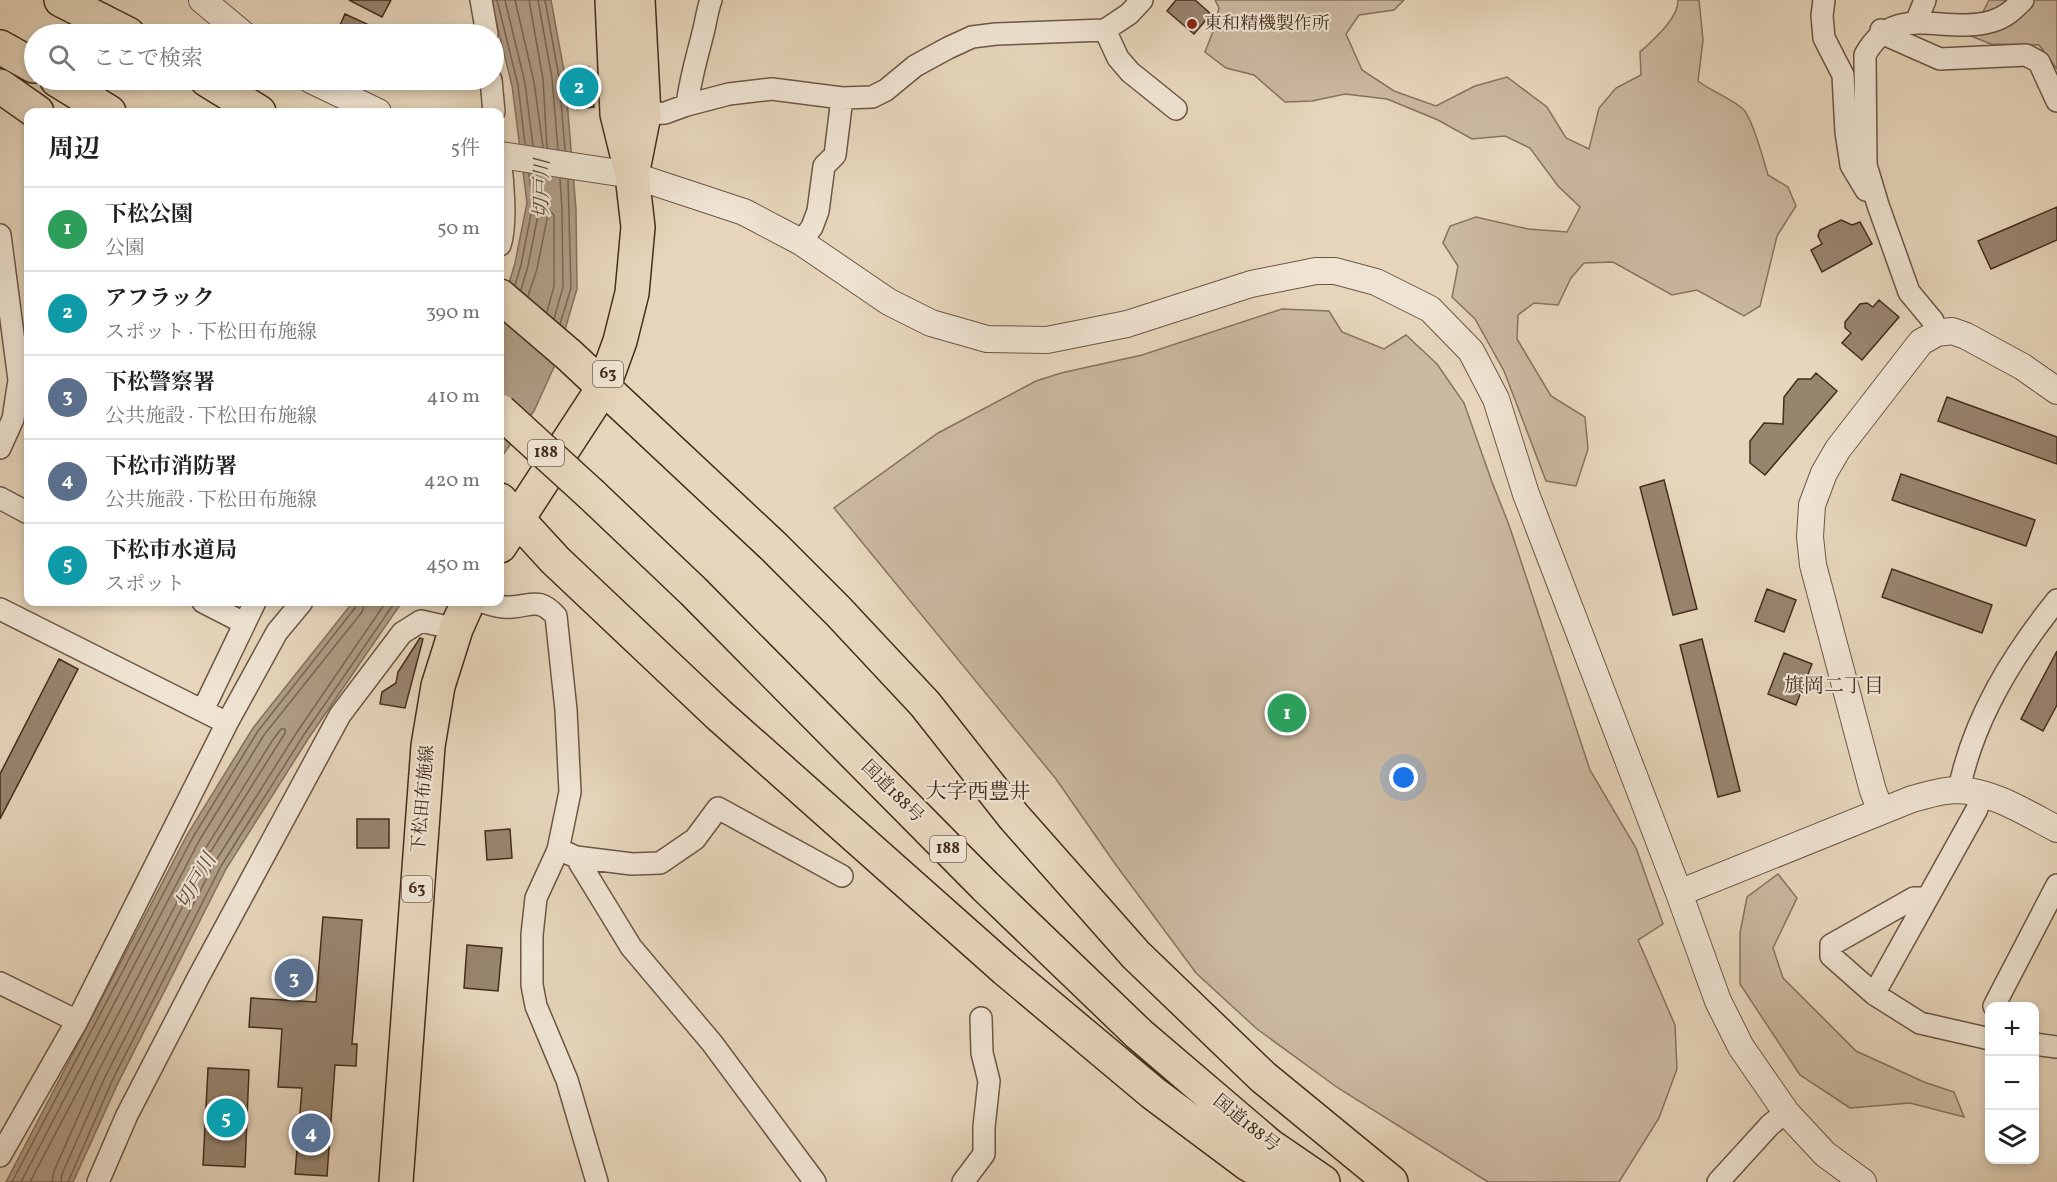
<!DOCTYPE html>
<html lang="ja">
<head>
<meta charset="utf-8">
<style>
	body { margin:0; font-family:Vollkorn,"Noto Serif JP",serif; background:#f6f6f6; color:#222 }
	.controls { position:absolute; right:18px; bottom:18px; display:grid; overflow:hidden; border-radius:12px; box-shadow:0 3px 9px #0003 }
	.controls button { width:54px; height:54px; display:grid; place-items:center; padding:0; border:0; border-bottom:2px solid #e0e0e0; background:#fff; color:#222; font:30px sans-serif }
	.you { position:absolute; left:1404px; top:778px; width:21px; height:21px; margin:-15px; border:4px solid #fff; border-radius:50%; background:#1a73e8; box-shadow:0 0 0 9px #1a73e833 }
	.badge { display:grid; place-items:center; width:39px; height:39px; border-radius:50%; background:#111827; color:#fff; font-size:20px; font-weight:700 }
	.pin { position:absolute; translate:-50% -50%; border:3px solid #fff; box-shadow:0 2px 6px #0006 }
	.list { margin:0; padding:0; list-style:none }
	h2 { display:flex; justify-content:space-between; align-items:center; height:78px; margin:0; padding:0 24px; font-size:26px }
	h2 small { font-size:20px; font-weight:400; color:#767676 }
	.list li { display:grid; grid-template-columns:39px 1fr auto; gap:18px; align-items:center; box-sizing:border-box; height:84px; padding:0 24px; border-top:2px solid #e0e0e0 }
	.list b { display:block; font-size:22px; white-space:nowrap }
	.list p { margin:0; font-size:20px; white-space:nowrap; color:#767676 }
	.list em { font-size:20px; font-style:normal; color:#767676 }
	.icon { flex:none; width:33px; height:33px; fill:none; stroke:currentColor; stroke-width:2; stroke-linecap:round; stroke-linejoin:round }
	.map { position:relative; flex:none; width:2057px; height:1182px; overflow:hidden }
	.search { position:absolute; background:#fff; box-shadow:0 3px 9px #0003; left:24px; top:24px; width:480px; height:66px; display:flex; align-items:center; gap:15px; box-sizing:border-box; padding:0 21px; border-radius:33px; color:#767676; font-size:22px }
	.panel { position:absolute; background:#fff; box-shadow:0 3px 9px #0003; left:24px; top:108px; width:480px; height:498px; border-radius:12px }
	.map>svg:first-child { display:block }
	.green { fill:#cbb9a1; stroke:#87735f; stroke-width:1.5 }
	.water { fill:#af9d86; stroke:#84705c; stroke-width:1.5 }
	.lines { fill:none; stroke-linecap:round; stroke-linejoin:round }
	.shore { stroke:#796552; stroke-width:1.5 }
	.building { fill:#988570; stroke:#432d1d; stroke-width:1.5 }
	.minor-casing { stroke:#6c5745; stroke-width:24 }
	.tertiary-casing { stroke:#6c5745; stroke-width:28 }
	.primary-casing { stroke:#432d1d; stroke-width:36 }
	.trunk-casing { stroke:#432d1d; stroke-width:36 }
	.minor { stroke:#efe4d3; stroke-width:21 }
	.tertiary { stroke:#efe4d3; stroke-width:26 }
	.primary { stroke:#e7d6bc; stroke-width:33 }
	.trunk { stroke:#e7d6bc; stroke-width:33 }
	.trunk-bridge-casing { stroke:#432d1d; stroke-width:36; stroke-linecap:butt }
	.trunk-bridge { stroke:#e7d6bc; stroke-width:33 }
	.poi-dot { fill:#8f2418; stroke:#efe4d3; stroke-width:2 }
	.labels { text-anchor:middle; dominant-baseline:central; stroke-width:4.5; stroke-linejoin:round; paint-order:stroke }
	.shield { fill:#efe4d3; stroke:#776454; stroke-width:1.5 }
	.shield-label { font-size:16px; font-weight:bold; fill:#432d1d }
	.poi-label { font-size:18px; fill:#432d1d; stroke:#efe4d3; text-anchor:start }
	.street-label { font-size:18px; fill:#432d1d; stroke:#efe4d3 }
	.water-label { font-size:20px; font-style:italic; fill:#5e4937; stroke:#efe4d3 }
	.neighbourhood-label { font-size:20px; fill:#432d1d; stroke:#efe4d3 }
	.quarter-label { font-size:21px; fill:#432d1d; stroke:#efe4d3 }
</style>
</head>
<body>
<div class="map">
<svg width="2057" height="1182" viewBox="0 0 2057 1182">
	<rect width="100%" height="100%" fill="#e7d6bc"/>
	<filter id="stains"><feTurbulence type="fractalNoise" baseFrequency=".00333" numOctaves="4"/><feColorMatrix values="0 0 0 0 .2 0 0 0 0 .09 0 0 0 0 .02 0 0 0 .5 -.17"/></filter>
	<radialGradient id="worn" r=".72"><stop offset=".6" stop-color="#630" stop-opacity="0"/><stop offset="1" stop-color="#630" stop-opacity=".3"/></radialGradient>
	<path class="green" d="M1215,0h189l-10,10 -35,5 -13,19 16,36 32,21 42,15 39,-20 32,-9 40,30 19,31 23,11 10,-41 17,-20 25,-13 -1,-23c13,-12 39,-34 38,-52h21l4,40 -5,41c13,10 34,18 45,28 9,8 21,52 25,66l20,12 8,19 -19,30 -17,70 -16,10 -47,-26 -25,5 -59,-33 -29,1 -13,15 -13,27 -24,-2 -16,12 -1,24 34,57 34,21 3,32 -12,37 -30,-5 -42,-110 -29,-52 -23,-22 6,-31 -15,-23 7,-17 26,-9 52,12 39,3 13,-25 -22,-21 -28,-38 -25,-12 -33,3 -34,-19 -51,-21 -42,-5 -33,7 -27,1 -31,-27 -28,-7 -21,-16 9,-23 5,-21z
		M1989,0h68v69l-18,-24 -48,-1 -20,-8z
		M1282,309l47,2 13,21 42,17 22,-14 31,29 27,39 28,79 17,43 81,245 46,78 27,76 -25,16 37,85 2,44 -18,49 -40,64h-131l-150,-94 -81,-59 -61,-56 -80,-108 -60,-86 -222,-271 104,-75 98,-52 25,-8 81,-18z
		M1778,874l19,24 -24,50 10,30 73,73 68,31 30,10 10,25 -54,-14 -60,5 -50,-33 -60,-91v-51l7,-36z"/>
	<path class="water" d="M491,0h60l14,76 11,133 1,80 -23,78 -20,44 -34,48v-146l15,-50 12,-60 -15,-117z
		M353,602h49l-94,137 -82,130 -108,214 -45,99h-67l181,-347 66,-107z"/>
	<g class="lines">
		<path class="shore" d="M497,0l21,85 7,59
			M505,0l20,83 8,63
			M515,0l19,82 9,65
			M529,0l14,79 4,69
			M538,0l14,78 6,71
			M545,0l14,77 6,73
			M515,285l6,-20 12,-61 -4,-30
			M521,290l7,-24 12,-61 -3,-30
			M528,296l9,-27 11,-55 3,-2 3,3v71l-7,26
			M554,319l9,-32 -1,-77 -2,-31
			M560,324l11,-36 -3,-108
			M281,729h4v4l-74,118 -4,1 -2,-3 2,-3 65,-105z
			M12,1182l181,-345 65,-106 97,-123 2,-6
			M21,1182l178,-341 65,-106 98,-123 3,-10
			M30,1182l154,-293 4,-1 2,4 -93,182 -43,97 -2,11
			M61,1182l1,-8 43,-97 110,-215 82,-130 89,-130
			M68,1182l44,-101 109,-215 82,-130 92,-134"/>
	</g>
	<path class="building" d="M349,0h42l-9,17z
		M1176,0h19l16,14 -17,20 -27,-23z
		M345,14l22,10 -5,10h-26z
		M589,67l5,40 -17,2 -3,-41z
		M2057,207v33l-66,29 -13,-28z
		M1841,220l11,5 8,-3 12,22 -50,28 -11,-22 11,-6 -4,-8 2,-6z
		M1879,300l20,17 -37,43 -20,-17 9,-10 -6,-5v-6l15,-18 7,-1 6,4z
		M1816,373l21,18 -72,84 -15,-12v-22l14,-18 19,1 1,-27 14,-18h13z
		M1947,397l110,40v27l-119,-43z
		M1901,474l134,46 -9,26 -134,-46z
		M1664,480l33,129 -24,6 -33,-128z
		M1892,569l100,36 -10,28 -100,-36z
		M1767,589l29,11 -12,32 -29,-11z
		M420,638l3,1 -18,69 -25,-4 2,-12 14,-9 2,-11z
		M1702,639l38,152 -22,6 -38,-152z
		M2057,651v54l-14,26 -22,-12z
		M1784,653l28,11 -16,41 -28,-11z
		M59,659l19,10 -78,150v-45z
		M357,819h32v29h-32z
		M510,829l2,29 -25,2 -2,-29z
		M323,917l39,3 -10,124h5l-1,22 -21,-1 -8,111 -32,-2 7,-86 -24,-1 4,-58 -33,-2 2,-29 65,4z
		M467,945l35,3 -4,43 -34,-3z
		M208,1068l41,2 -4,97 -42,-2z"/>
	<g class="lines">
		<defs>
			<path id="minor" d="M481,0l6,34
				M1824,0l-2,16 2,22 19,37 3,57 5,33 15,25
				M1917,20l8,-20
				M1105,30l13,28 12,14 46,37
				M1881,30l7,6 52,23 86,-4 13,7 18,39
				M491,80l3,32
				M687,105c3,-25 10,-48 16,-72 3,-11 4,-22 8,-33
				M633,115l32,-2 22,-8 42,-11 43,-5 70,9 30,-1 14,-7 29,-24 33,-18 24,-11 24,-3 109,-4 24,-16 13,-14
				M500,158c3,22 7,67 0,87
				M0,235l19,145 -6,39 -13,29
				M801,242l11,-15 6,-16 6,-45 11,-11 7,-57
				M1937,333l-4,-12 -24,-29 -31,-87 -12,-40 -1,-110c30,-55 79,-19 128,-34 13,-4 21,-12 30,-21
				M0,498l28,15
				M203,602l41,21
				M482,602c10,3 19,6 30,5 21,-2 28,-9 44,9l10,94 4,82 -12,58 -22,48 -4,37v50l4,21 31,74 30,102
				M0,609l227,114
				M203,710l52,-108
				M1959,790c14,-71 53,-134 98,-190
				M567,853l9,4 56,7 28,-1 35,-24 23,-31 124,68
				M576,857l55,90 81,96 103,139
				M1927,898h-13l-83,47v11l43,38 46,29 70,16
				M0,983l77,38
				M1874,994l102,-183 7,-17
				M1994,1006l63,-121
				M2034,1044l23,3
				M0,1156l77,-135 150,-298 50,-91 25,-30
				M98,1182l29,-67 72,-139 141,-261 62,-82 19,-12 35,8
				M963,1182l21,-28v-27l5,-46 -7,-28 -1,-35
				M1718,1182l52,-57 16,-13"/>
			<path id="tertiary" d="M202,0l41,34
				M311,80l67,32
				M500,155l132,20 112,37 57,30 88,60 42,21 56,16 60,1 80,-16 124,-40 65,-13h19l41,11 54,27 41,42 25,48 30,95 153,399 39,108 23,46 45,65 39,42 38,28
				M1881,811l-8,-20 -60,-226 -3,-28 2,-32 12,-32 14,-24 83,-107 16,-9 15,-2 14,5 57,31 34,24
				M1679,893l233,-94c15,-4 30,-9 45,-9 36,1 69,23 100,39"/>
			<path id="primary" d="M634,165l10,-50 -6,-115
				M500,546l103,-158 17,-47 12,-48 6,-66 -6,-52 -15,-61 -5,-114
				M396,1182l32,-436 10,-60 18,-57 12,-27"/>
			<path id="trunk" d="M61,0l67,34
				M0,47l34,19
				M57,80l52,32
				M207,80l52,32
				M0,86l37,26
				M500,296l69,59 204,191 65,65 87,93 89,113 122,138 127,122 128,105
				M592,495l101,96 292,295 154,148 130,111 54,37
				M500,500l55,60 164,155 286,254 148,124 95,71 30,18"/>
		</defs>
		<use href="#minor" class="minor-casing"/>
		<use href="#tertiary" class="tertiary-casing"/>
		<use href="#primary" class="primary-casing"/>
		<use href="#trunk" class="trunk-casing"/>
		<use href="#minor" class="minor"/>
		<use href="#tertiary" class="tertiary"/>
		<use href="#primary" class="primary"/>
		<use href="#trunk" class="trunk"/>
		<defs>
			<path id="trunk-bridge" d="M500,411l92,84"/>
		</defs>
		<use href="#trunk-bridge" class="trunk-bridge-casing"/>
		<use href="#trunk-bridge" class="trunk-bridge"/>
	</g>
	<circle class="poi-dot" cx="1192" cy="24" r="6"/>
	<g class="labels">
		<g class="shield">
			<rect x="593" y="361" width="30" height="26" rx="4.5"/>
			<rect x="528" y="440" width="36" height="26" rx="4.5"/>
			<rect x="930" y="836" width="36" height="26" rx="4.5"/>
			<rect x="402" y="876" width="30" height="26" rx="4.5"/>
		</g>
		<g class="shield-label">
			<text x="608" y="374">63</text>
			<text x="546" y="453">188</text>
			<text x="948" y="849">188</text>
			<text x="417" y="889">63</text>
		</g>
		<g class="poi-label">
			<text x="1204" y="24">東和精機製作所</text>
		</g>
		<g class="street-label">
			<text transform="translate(892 792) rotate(45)">国道188号</text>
			<text transform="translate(424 799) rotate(-85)">下松田布施線</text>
			<text transform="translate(1246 1124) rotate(39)">国道188号</text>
		</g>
		<g class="water-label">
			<text transform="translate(543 189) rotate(-89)">切戸川</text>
			<text transform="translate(197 882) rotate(-60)">切戸川</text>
		</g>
		<g class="neighbourhood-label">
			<text x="1834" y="687">旗岡二丁目</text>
		</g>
		<g class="quarter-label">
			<text x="978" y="792">大字西豊井</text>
		</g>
	</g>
	<rect width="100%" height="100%" filter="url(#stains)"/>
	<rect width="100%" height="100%" fill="url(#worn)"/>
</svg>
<div class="controls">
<button>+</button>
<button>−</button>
<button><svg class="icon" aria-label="layers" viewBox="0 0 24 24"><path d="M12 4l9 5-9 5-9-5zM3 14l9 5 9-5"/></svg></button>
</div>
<div class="you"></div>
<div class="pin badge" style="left:1287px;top:713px;background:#2e9e5b">1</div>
<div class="pin badge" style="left:579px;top:87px;background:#0f9aa8">2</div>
<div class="pin badge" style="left:294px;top:978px;background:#5c6f8a">3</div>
<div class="pin badge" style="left:311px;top:1133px;background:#5c6f8a">4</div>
<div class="pin badge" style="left:226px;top:1118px;background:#0f9aa8">5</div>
<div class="search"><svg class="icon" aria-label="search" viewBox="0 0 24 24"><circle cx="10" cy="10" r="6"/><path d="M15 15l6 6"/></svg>ここで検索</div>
<section class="panel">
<h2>周辺<small>5件</small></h2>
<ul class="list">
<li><span class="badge" style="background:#2e9e5b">1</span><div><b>下松公園</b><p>公園</p></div><em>50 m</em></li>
<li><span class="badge" style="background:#0f9aa8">2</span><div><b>アフラック</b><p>スポット · 下松田布施線</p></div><em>390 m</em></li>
<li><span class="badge" style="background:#5c6f8a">3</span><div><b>下松警察署</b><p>公共施設 · 下松田布施線</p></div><em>410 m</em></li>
<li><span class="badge" style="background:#5c6f8a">4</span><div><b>下松市消防署</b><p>公共施設 · 下松田布施線</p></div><em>420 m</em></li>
<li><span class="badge" style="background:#0f9aa8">5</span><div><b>下松市水道局</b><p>スポット</p></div><em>450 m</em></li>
</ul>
</section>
</div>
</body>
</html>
